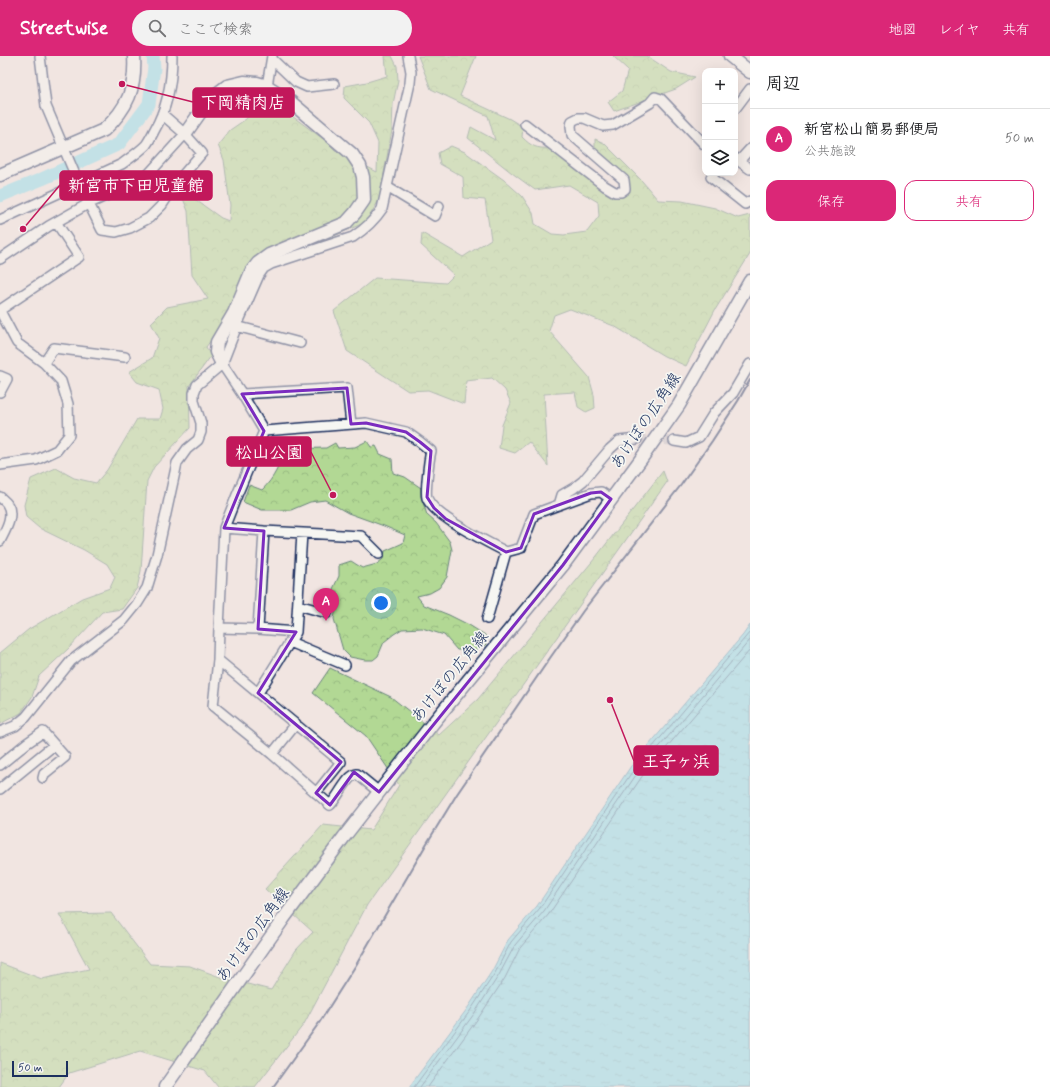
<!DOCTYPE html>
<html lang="ja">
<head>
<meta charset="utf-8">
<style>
	body { margin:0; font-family:Mynerve,"Klee One",sans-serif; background:#f2f2f2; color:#202124 }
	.controls { position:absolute; right:12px; top:12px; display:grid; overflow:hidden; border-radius:8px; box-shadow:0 4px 16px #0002 }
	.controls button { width:36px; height:36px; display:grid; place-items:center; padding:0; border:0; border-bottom:1px solid #e0e0e0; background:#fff; color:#202124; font:20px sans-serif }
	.scale { position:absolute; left:12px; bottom:10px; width:56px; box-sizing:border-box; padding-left:4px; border:2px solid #1b2f5e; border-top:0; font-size:11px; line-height:14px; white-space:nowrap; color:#1b2f5e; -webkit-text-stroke:3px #f6f6f2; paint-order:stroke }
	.you { position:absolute; left:381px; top:547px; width:14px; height:14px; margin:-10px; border:3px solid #fff; border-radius:50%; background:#1a73e8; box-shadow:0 0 0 6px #1a73e833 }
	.badge { display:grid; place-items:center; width:26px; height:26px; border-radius:50%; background:#db2777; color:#fff; font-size:13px; font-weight:700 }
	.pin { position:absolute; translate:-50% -33px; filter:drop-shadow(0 1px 2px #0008) }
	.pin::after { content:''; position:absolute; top:21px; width:14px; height:12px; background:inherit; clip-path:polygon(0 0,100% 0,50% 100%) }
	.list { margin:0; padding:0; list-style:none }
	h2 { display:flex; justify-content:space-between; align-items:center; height:52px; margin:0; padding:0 16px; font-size:17px }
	h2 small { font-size:13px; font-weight:400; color:#757577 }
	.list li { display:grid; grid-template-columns:26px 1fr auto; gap:12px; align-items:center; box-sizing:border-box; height:60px; padding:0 16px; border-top:1px solid #e0e0e0 }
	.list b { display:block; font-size:15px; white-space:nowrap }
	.list p { margin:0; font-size:13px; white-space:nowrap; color:#757577 }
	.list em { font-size:13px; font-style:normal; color:#757577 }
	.actions { display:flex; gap:8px; padding:12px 16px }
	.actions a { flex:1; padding:9px 0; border:1px solid #db2777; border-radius:12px; text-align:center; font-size:14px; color:#db2777 }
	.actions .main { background:#db2777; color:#fff }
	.icon { flex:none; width:22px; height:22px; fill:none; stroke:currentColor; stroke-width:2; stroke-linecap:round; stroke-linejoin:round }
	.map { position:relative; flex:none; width:750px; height:1031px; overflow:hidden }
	header { display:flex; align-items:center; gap:24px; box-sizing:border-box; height:56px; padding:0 20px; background:#db2777; color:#fff }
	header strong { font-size:19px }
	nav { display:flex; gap:22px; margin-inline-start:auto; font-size:14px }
	.search { width:280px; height:36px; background:#f2f2f2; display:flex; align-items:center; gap:10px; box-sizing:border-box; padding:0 14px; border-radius:22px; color:#757577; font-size:15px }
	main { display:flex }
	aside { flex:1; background:#fff }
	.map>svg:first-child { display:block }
	.forest { fill:url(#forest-crowns); stroke:#668479 }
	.water { fill:url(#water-ripples); stroke:#5f96b2 }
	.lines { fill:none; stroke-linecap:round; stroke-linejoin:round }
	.shore { stroke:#487496; stroke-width:1 }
	.river { stroke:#8cdbea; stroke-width:13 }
	.street-tunnel { stroke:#c6c1c7; stroke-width:9; stroke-dasharray:9 4.5; stroke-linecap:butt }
	.street-casing { stroke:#1b2f5e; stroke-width:12 }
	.secondary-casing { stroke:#1b2f5e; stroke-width:15 }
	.street { stroke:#f6f6f2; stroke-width:9 }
	.secondary { stroke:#f6f6f2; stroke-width:12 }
	.rail { stroke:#1b2f5e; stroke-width:2 }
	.marked { fill:none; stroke:#7b2cbf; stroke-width:3; stroke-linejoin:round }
	.labels { text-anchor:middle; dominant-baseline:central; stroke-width:3.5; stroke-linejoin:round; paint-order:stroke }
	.street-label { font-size:16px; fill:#1b2f5e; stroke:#f6f6f2 }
	.leader { fill:none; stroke:#c2185b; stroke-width:1.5 }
	.callout-dot { fill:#c2185b; stroke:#f6f6f2; stroke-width:1.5 }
	.callout { fill:#c2185b; stroke:#c2185b; stroke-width:1.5 }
	.callout-label { font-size:17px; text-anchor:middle; font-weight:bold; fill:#fff }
</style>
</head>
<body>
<header>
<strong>Streetwise</strong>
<div class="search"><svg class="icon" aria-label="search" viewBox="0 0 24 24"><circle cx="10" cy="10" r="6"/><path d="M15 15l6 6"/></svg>ここで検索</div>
<nav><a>地図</a><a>レイヤ</a><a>共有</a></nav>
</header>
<main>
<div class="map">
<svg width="750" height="1031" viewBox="0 0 750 1031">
	<defs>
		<pattern id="forest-crowns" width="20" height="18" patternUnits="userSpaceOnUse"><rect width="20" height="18" fill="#b2d894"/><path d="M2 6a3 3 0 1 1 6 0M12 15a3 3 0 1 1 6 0" fill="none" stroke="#98ba82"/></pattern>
		<pattern id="water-ripples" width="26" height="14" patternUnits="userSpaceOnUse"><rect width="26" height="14" fill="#8cdbea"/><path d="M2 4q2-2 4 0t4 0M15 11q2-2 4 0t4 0" fill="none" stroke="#78bccb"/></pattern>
	</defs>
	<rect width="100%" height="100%" fill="#f1e5e1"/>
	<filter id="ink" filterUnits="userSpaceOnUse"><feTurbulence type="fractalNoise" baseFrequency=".025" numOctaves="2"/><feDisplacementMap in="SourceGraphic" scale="8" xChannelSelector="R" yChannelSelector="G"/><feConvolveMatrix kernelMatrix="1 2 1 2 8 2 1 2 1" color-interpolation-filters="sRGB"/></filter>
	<g filter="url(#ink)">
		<path class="forest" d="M385,0h7l5,10 1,14 -5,24 -1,26 -13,70 -13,22 -43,19 -58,23 -59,83 5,9 -22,30 1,42 -36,39 -7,14 -6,90 -4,17 -15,21 -20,3 -33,36 -30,28 -7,21 -11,16 -21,11v-71l29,-24 53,-31 28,-10 5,-11 -8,-13 -23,-14 -45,-22 -13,-11 -2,-12 7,-26 25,-11 18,10 22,5 11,-13 30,-51h23l3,-10 -4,-19 -22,-8 -8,-10 23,-14 7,-20 -8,-15 16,-16 41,-8 -16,-24 -4,-64 -6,-15 4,-3 35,25 8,3 1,-16 -6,-45 -6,-15 12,-15 16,-11 4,-5 -3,-13 3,-10 12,3 64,47 9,9 42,22 1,-29 -9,-20 -25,-25 1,-12 22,-4 20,-6z
			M418,0h58l-16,40 50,23 13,8 -1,10c9,9 14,12 28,11l54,41 24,1 -29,-35 -4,-7v-9l9,4 38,38 16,19 24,1 33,7 23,10 12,-3v39l-35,56 -29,56 -22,-10 -50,-30 -44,-17 -16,6 -5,16 40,46 5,18 1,13 -9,4 -8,-5 -3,-15 -31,2 4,72 -19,-24 -14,11 -16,-5 3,-23 9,-22 -6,-13 -13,-12 -26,3 -2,23 -36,-14 -20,1 -61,-40 -13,-40 41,-33 71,5 8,-8 -33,-30 1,-12 41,24 28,-18 -6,-39 -21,-2 -1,-21 -23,-13 -2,-11 13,-7 14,6 39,28 18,16 11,17 2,11 17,10 12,1 23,-3 12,-16 -1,-14 -29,-17 -34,5 -23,-17 -44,-35 3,-11 24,13 -7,-24 -57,-27z
			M613,0h34l24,16 24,5 -19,12 -62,22 -6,-9 14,-11 6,-21z
			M367,385l4,6 5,-1 4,8 12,5 1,14 12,4 16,11v8l6,19 9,8 14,19 2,8 -5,27 -8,11 -9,5 -13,3 7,9 25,10 20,10 16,10 1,10 -10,5h-19l-13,-15 -22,-7 -20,1 -8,5 -10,8 -6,14 -5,4h-8l-15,-3 -7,-7 -9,-31 2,-12 -3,-18 6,-13v-11l12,-4 11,7 15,-4 6,-5 2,-8 18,-8 2,-8 -21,-9 -36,-13 -23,-13 -15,2 -19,8h-29l-19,-8 6,-17 13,5c13,-13 17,-24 23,-41l41,-1 9,-5 3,5 17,-1z
			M663,415l4,11 -300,423 -63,119 -49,63h-37l-13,-16 -65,-20 -71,22 -10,14h-59v-124l42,16 47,-10 -30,-55 52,-1 39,51 40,2 30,11 51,13 25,-40 17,-18 -48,-43 58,-64 48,5 28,-45 -33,-49 -53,-43 17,-25 61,29 48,38 39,-36 118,-142z"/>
		<path class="water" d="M750,569v462h-341l58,-78 25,-38 16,-31 29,-34 94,-140 112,-131z"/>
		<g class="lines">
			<path class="shore" d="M414,1031l56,-76 25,-38 16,-31 29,-34 94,-139 116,-137
				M420,1031l54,-73 25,-39 16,-30 29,-34 94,-139 112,-132
				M428,1031l51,-70 26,-39 15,-30 29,-34 94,-139 107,-125"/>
			<path class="river" d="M0,140l42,-17 77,-35 30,-40 5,-36 -1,-12"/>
			<path class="street-tunnel" d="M637,383l37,2"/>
			<defs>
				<path id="street" d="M40,0l6,50 33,78 23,46 14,2 14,-4 19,-10 13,-13 15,-23 25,-29 -17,-19 -23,-20
					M272,3l24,23 11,5 27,-3
					M267,30l5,-30
					M735,53l15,-20
					M525,68l80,62 10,6h6l4,-3 -1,-9 -52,-45 -1,-9 1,-5 6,-3h6l19,8 10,-1 37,-22 5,-6 6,2 44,46
					M735,102l4,3 11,-12
					M739,105l11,8
					M714,117l-3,4 34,27 5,-3
					M387,131l48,29 4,-10
					M0,164l122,-56c8,-6 17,-12 24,-19 3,-4 6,-10 8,-14 14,-24 18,-48 18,-75
					M0,203l49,-33 39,-22 57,-26 40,-44
					M0,254l79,-53 -23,-35
					M0,255l17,32 27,20 17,18 7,23 1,31 -12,15 -21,10 -36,5
					M236,270l64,17
					M44,307l10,-15 71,9
					M222,308l20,30 22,37
					M0,320l7,3 -7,13
					M242,338l105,-6 4,36
					M264,375l-27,64 -13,33 -5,100 -1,32 -5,46 59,48 58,51c8,-7 17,-30 27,-31l22,18
					M264,375l102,-8 40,9 14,10 11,9c-2,8 -6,41 -4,47 7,19 61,44 79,54l15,-4 13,-34 57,-21 10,-1 10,7
					M674,385l12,2 13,-6 15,-24 19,-20 17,-29
					M0,441c2,2 6,5 7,7 8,11 -2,27 -7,37
					M559,449l3,-10 12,-7 9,-7 27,-32 9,-8 18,-2
					M224,472l40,3 97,5 18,18
					M298,549l29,8
					M487,563l19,-67
					M219,572l39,1 38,3
					M258,573l6,-98
					M290,586l55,23
					M218,604l123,102 -25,31
					M258,637l38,-61 6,-99
					M0,676l15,-6 11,-9 45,-56 53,-41 13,-16 10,-16 10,-33 20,-92 10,-14 11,-9 3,-8v-9l-7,-22v-8l3,-8 25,-21 16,-41 21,-48 5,-7 7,-4 82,-27c12,-8 21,-16 29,-28l28,-126 1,-11 -3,-16
					M272,698l24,-30
					M0,709l27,-22 16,-11 22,25 -21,17 -1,4
					M0,733l54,-44"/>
				<path id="secondary" d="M730,0l20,16
					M185,78l24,-34 18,-14 17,-4 13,1 10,3 19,12 66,56 8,12 3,11 1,23 -9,13 -9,10 -77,32 -11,8 -7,9 -17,41 -17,29 -1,10 6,12
					M0,119l104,-45c24,-22 32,-42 30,-74
					M165,1031l119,-169 60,-81 89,-114 130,-158 78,-106 38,-54 71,-124"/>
			</defs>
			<use href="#street" class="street-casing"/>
			<use href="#secondary" class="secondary-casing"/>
			<use href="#street" class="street"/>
			<use href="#secondary" class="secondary"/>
			<path class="rail" d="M273,1031l46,-64 37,-58 71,-122 30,-49 93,-136 33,-47 98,-126 31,-44 26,-40 12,-21"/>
		</g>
	</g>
	<path d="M0 0H750V1031H0ZM347,332l4,36 15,-1 40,9 14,10 11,9 -4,46 7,11 12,11 60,33 15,-4 13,-34 57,-21 10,-1 10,7 -48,66 -184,227 -25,-20 -24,33 -14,-12 25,-31 -83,-69 38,-61 -38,-3 6,-98 -40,-3 40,-97 -22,-37z" fill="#f1e5e1" fill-opacity=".55" fill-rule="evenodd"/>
	<path class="marked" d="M347,332l4,36 15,-1 40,9 14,10 11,9 -4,46 7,11 12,11 60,33 15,-4 13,-34 57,-21 10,-1 10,7 -48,66 -184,227 -25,-20 -24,33 -14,-12 25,-31 -83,-69 38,-61 -38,-3 6,-98 -40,-3 40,-97 -22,-37z"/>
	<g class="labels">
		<g class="street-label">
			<text transform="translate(646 365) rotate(-56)">あけぼの広角線</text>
			<text transform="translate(450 621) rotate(-51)">あけぼの広角線</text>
			<text transform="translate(253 879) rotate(-54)">あけぼの広角線</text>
		</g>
	</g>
	<path class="leader" d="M122 28L193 46M23 173L60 129M333 439L311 396M610 644L634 705"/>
	<g class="callout-dot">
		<circle cx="122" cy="28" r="4"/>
		<circle cx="23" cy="173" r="4"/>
		<circle cx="333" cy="439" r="4"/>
		<circle cx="610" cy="644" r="4"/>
	</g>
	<g class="callout">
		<rect x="193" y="32" width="101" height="29" rx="4"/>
		<rect x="60" y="115" width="152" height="29" rx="4"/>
		<rect x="227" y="381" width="84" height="29" rx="4"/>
		<rect x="634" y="690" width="84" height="29" rx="4"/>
	</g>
	<g class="callout-label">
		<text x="243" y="52">下岡精肉店</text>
		<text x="136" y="135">新宮市下田児童館</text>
		<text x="269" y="402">松山公園</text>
		<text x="676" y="711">王子ヶ浜</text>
	</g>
</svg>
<div class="controls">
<button>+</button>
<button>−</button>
<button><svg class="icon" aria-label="layers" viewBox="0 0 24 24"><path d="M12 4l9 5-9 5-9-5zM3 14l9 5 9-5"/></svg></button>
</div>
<div class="scale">50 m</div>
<div class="you"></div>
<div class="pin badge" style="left:326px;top:565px">A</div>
</div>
<aside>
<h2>周辺<small></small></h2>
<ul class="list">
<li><span class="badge">A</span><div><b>新宮松山簡易郵便局</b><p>公共施設</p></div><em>50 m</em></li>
</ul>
<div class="actions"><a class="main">保存</a><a>共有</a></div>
</aside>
</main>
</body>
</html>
